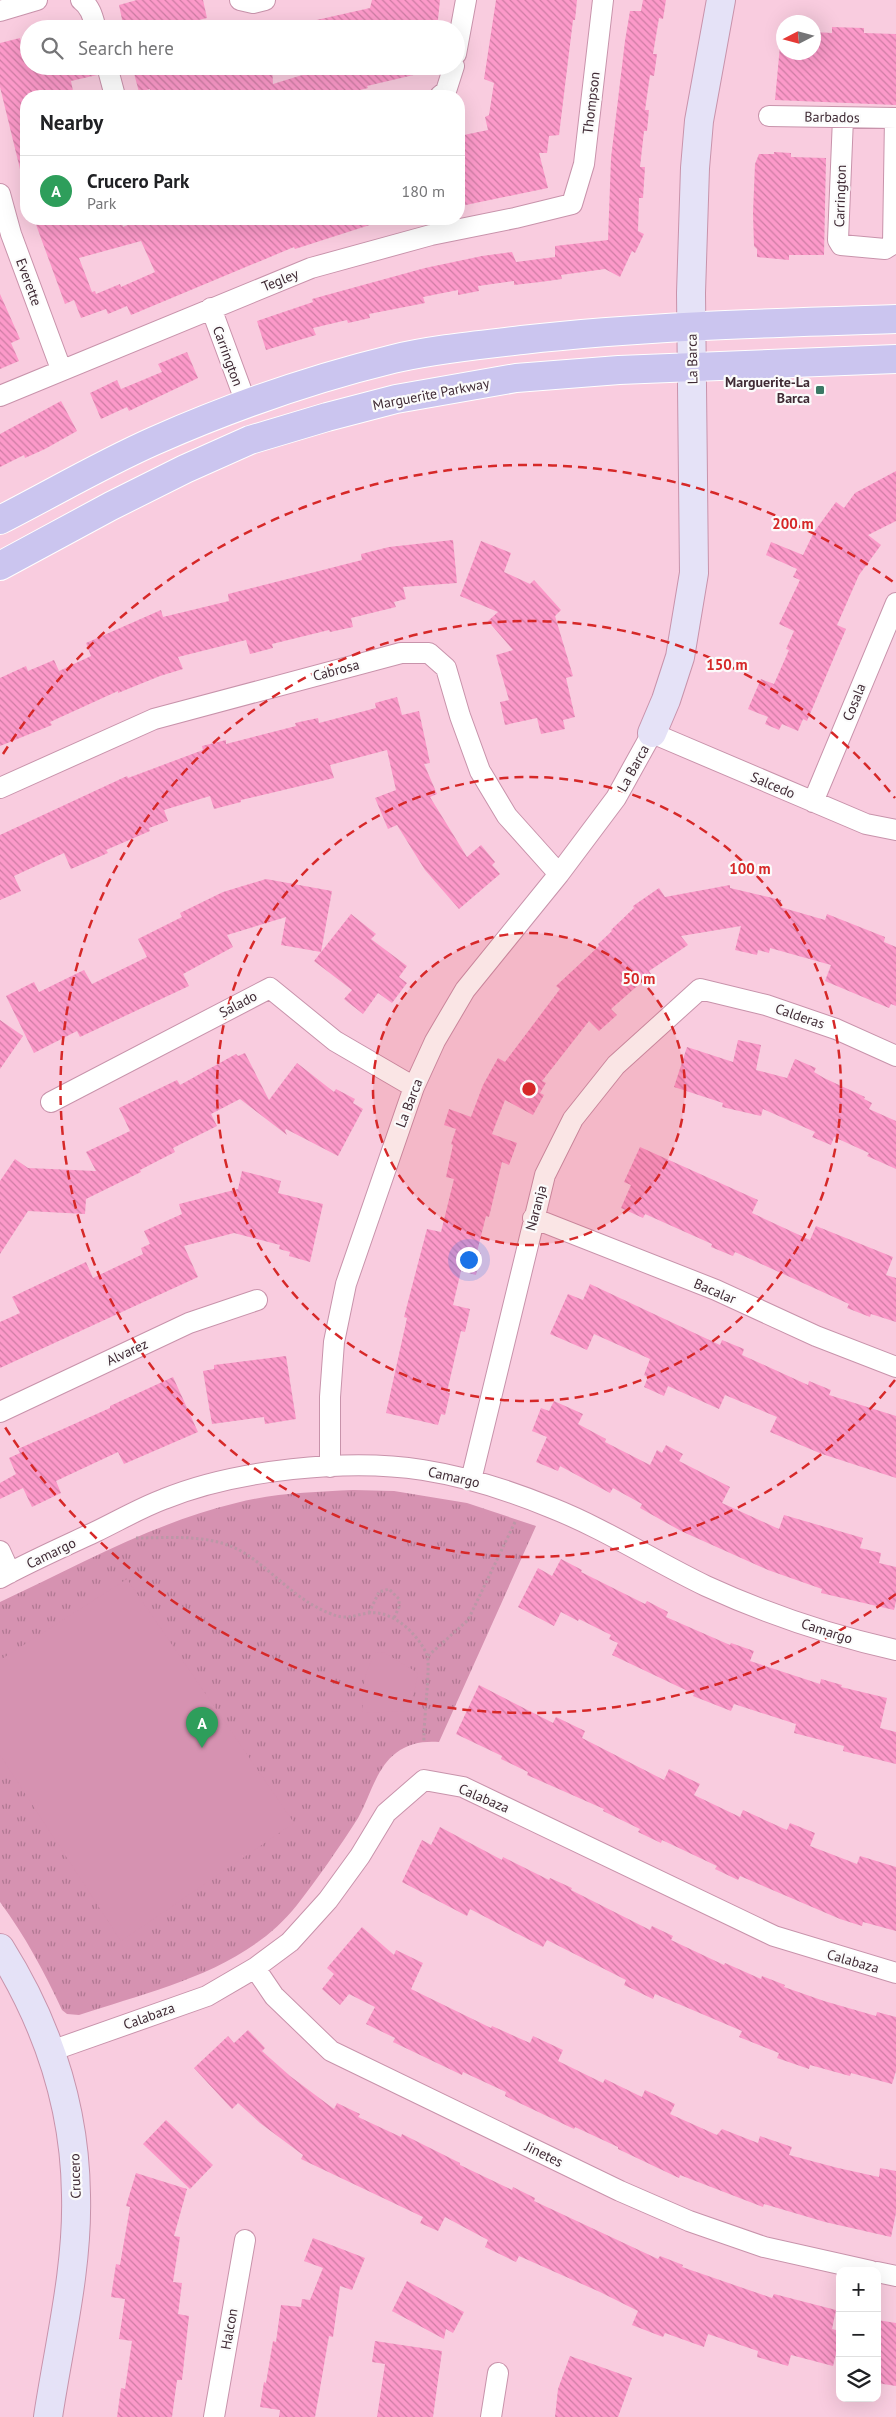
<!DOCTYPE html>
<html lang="en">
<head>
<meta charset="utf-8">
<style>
	body { margin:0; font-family:"PT Sans",sans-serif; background:#f6f6f6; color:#202124 }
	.controls { position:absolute; right:15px; bottom:15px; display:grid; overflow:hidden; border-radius:10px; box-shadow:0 5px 20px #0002 }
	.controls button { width:45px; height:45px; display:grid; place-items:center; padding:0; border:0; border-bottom:1px solid #e0e0e0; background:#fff; color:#202124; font:25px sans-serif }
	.compass { position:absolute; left:776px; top:15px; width:45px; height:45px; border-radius:50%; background:#fff; box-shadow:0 5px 20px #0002; rotate:264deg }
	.you { position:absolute; left:468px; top:1259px; width:18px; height:18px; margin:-12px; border:4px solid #fff; border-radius:50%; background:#1a73e8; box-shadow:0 0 0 8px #1a73e833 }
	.badge { display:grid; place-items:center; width:32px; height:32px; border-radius:50%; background:#3a7864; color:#fff; font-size:16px; font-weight:700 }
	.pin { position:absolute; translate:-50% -41px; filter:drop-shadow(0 1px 2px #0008) }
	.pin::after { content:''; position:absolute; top:26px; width:18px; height:15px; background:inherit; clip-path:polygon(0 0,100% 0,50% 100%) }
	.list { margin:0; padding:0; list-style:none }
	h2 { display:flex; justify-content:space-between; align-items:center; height:65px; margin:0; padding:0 20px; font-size:21px }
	h2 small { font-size:16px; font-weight:400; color:#757577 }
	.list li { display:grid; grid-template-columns:32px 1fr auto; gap:15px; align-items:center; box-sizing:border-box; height:70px; padding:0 20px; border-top:1px solid #e0e0e0 }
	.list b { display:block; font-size:19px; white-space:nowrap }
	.list p { margin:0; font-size:16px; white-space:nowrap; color:#757577 }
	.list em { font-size:16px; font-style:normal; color:#757577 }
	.icon { flex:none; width:28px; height:28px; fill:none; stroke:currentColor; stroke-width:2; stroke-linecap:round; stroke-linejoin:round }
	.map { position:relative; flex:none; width:896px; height:2417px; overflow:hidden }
	.search { position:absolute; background:#fff; box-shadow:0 5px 20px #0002; left:20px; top:20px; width:445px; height:55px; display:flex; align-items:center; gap:12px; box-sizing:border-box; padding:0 18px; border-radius:28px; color:#757577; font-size:19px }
	.panel { position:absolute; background:#fff; box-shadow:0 5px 20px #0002; left:20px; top:90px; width:445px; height:135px; border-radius:20px }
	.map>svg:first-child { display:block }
	.park { fill:url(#park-tufts) }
	.garden { fill:#d692b1 }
	.building { fill:url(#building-back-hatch); fill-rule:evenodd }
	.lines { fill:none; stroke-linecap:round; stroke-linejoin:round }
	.street-casing { stroke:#c893ab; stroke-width:22 }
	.secondary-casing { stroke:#c893ab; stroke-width:30 }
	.primary-casing { stroke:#fff; stroke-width:30 }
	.path { stroke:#bc97a7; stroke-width:3; stroke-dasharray:2.5 2.5; stroke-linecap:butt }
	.street { stroke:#fff; stroke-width:20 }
	.secondary { stroke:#e5e2f7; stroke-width:28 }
	.primary { stroke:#cbc5ef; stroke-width:28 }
	.ring { fill:none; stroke:#d62828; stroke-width:2.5; stroke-dasharray:9 6 }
	.poi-dot { fill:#3a7864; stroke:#fbfbfb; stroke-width:2 }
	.labels { text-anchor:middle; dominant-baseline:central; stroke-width:4.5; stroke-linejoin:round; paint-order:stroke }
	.street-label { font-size:14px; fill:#3f2a34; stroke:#fbfbfb }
	.poi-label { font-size:14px; font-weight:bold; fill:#3f2a34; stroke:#fbfbfb; text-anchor:end }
	.centre { fill:#d62828; stroke:#fbfbfb; stroke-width:2.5 }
	.ring-label { font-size:15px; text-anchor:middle; font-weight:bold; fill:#d62828; stroke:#fbfbfb; stroke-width:4.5; stroke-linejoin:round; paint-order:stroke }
</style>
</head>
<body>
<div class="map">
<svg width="896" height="2417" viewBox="0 0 896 2417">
	<defs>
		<pattern id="park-tufts" width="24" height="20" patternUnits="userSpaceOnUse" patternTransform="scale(1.25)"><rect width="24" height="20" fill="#d692b1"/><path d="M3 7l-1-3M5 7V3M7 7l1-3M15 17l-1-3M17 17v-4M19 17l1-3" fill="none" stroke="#af7791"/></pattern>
		<pattern id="building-back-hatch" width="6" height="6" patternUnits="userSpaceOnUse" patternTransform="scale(1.25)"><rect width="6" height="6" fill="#fc99c9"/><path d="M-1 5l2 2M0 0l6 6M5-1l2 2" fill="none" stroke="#cd7da4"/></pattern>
	</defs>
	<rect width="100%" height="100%" fill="#f9ccdf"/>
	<path class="park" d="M353,1490l41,1 73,12 69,23 -97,216c-16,-1 -30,1 -43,11 -20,15 -26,44 -38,65 -19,30 -40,60 -61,87 -52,66 -143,85 -218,110l-12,-1 -5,-4c-18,-39 -37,-74 -62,-108v-300c77,-36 153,-79 236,-99 38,-10 78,-11 117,-13z"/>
	<path class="garden" d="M127,1579l167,244 -173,118 -121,-186v-95z
		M383,1652l35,21 -4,20 -6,18 -45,2c-2,-23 1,-39 12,-60z"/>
	<path class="building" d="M137,0h66l4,18 -46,11h-37l-5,-24z
		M372,0h68l-3,29h-124l-1,-8 58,-13z
		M496,0h81l-2,20h-2l-14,115 -10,1 -2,17h-8l9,35 -87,18 -2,-12v-58l29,-6 -3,-13 4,-2 5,-32 -10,-4z
		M643,0h23l-3,19 -4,-1 -6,36h4l-3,22 -4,-1 -5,35h4l-2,21h-3l-4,36h5l-2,31h-4l-1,33 6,3 -9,19 -3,-2 -12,26 -15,-8 -44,6 1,4 -22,3 -26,3v-4l-36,5 1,5 -21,4v-5l-35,7 2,6 -56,11 1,4 -22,5 -1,-3 -34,8 3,7 -50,15 -9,-29 56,-19 -1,-3 113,-31 57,-12 30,-4 4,10 39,-5v-11l53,-6 3,-82 14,-117 5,-30h11z
		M832,27l32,1v5l32,1v71l-121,-5 6,-65h3v17h30v-20l18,1z
		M20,38l7,28h68l2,9 -26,6 3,15h-48v73h-6l-20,-82v-44z
		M132,66h140l1,18 39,-12 -1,-3 10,-3h101v7l-55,13 1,2 -32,8h-185l-1,-7 -11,3z
		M774,152l17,1v4l35,1 -2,97h-35v5l-32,-3v-8l-3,-3 -1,-33 2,-49 4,-10h15z
		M34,219h87l2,8 19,-8h234v4l-81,26 -1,-2 -163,68 -4,-9 -19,8 -2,-5 -25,9 -7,-18 -9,4zM141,241l14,31 -34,15 -1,-3 -24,10 -1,-3 -3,1 -13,-34z
		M0,294l20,45 -9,4 8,18 -19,8z
		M187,352l11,26 -69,33 -2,-4 -26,12 -11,-26 27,-13 4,9 41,-17 -4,-8z
		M61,401l16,30 -32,18 -20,9 -1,-3 -24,12v-33z
		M896,471v50l-28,14 13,10 -22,30 -22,50 9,4 -39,92 -4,-2 -5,12 -16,-7 -3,6 -14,-6 3,-7 -20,-8 13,-30 13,5 15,-34 -3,-1 8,-18 -15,-7 21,-44 -7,-3 4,-8 -31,-14 5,-13 32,13 11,-23 22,-30 8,6 11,-15z
		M453,540l4,43 -54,4 3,12 -12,3 2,5 -45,11 2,9 -23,5 -1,-2 -57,14 1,4 -23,6 -4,-14 -68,17 5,12 -23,7 -42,17v-2l-68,31 2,3 -52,21v-68l26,-12 2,5 26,-11 5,11 32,-15 -5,-13 75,-33 2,7 66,-16 -1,-7 134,-34 -1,-6 28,-7z
		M481,541l30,12 -7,19 26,12 4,-4 27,30 -6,6 18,60 -7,2 9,39 -12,3 2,9 -24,5 -4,-16 -32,7 -5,-23 9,-2 -13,-45 17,-5 -25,-29 10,-9 -38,-16z
		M397,697l5,18 17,-4 11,52 -6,1 13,30 -7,3 37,60 14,-12 14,17 -3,3 8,9 -41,35 -34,-39 -28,-45 -9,4 -13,-31 21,-8 -9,-40 -57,15 4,13 -93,22v2l-27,7 -4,-13 -46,14 4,11 -19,7 1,3 -44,19 2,3 -37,16 -7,-16 -50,23 7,15 -21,9v-65l127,-59 1,2 75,-28 -1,-4 24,-6v4l70,-18 -1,-3 23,-5 1,5 57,-15 -1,-5z
		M266,879l66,12 -11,61 -40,-7 5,-28 -59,18 6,12 -50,27 6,12 -109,51 -3,-6 -43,22 -28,-57 28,-14 5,10 45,-22 8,14 55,-27 -9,-18 44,-22 -2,-4 43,-21z
		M730,885v3l51,12 -1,7 45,13 2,-6 58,23 -1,5 12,5v59l-5,-2 -2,4 -64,-27 6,-16 -61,-17 -1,5 -11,-3 -1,5 -22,-5 6,-24 -60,10 7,9 -39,26 2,3 -40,35 6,6 -18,16 -10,-10 -47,60 4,2 -6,10 4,2 -11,20 -28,-15 -13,34 25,9 -8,22 -7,-3 -13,55 -3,-1 -9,36 4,1 -5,22 -15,-4 -8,34 17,4 -5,23 -4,-1 -14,61 3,1 -5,22 -4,-1 -3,11 -52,-12 21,-95 -3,-1 23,-88 14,3 13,-53 -8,-2 7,-32 -2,-1 5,-15 -12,-4 5,-16 22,8 12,-32 15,-27 7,4 55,-73 -4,-3 43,-40 -1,-2 14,-13 -1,-1 23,-22 -1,-2 26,-18 6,9z
		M351,914l25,20 -5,5 36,27 -8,11 8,6 -15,20 -14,-10 -15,21 -19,-15 8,-9 -38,-29z
		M0,1020l23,16 -23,33z
		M738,1040l23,5 -5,25 31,8 8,-19 21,9 -2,4 10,6 41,19 -1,2 8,4 -3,6 27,12v48l-29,-13 2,-3 -35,-16 -3,8 -19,-8 3,-5 -52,-23 -2,7 -39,-9 1,-4 -49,-16 13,-40 46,15z
		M245,1053l24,47 28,-37 37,29 2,-3 19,10 -2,4 10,6 -25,47 -52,-27 -1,2 2,4 -47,-36 -29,15 6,12 -44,22 2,4 -35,18 1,2 -55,27 -1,15 -57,-3 -28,43v-73l15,-22 13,9 68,3 -10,-19 44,-21 -11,-23 58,-28 3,5 56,-31 2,2z
		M640,1147l118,53 -6,13 58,27 6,-14 77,31 -7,18 10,3v44l-25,-8 -1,3 -23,-9 2,-4 -114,-52 -2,4 -22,-9 1,-3 -67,-30 -2,4 -22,-10 10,-23 -7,-3z
		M242,1171l39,10 -3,12 45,11 -13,58 -21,-6 1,-4 -11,-3 1,-4 -46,-12 -50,13 14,31 -198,91v-46l20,-9 -8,-16 74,-35 7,16 50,-24 -2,-6 9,-4 -6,-13 38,-17 -3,-10 59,-15z
		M590,1284l130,61 2,-5 22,9 -2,6 66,30 1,-4 22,9 -2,5 67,21v62l-74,-24 -52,-22 7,-15 -52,-22 -6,14 -51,-23 -4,10 -20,-9 4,-10 -4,-2 6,-16 -56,-25 -7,16 -37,-16 18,-40 15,6z
		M286,1356l10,63 -31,5 -1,-7 -52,7 -9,-53 11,-2v-4z
		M173,1377l25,55 -74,32 -6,-12 -62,29 5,12 -29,14 -9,-19 -23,11v-16l16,-9 -7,-16 11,-5 -2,-4 92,-41v-2z
		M554,1401l29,13 -5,10 28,15 -1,3 45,23 7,-15 5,3 4,-8 17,9 -4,7 51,26 -8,16 57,26 5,-14 79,23 -3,10 21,5 -2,10 17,4v34l-2,9 -73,-17 1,-4 -54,-19 -87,-39 -41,-23 2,-4 -29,-16 -3,5 -50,-27 -2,5 -22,-9 11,-25 -15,-6 9,-23 8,3z
		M561,1559l21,11 -1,2 64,32 2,-3 21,11 -2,5 64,28 1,-2 23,8 -4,10 70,23 1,-5 21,6 -1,2 46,11 -7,30 16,4v32l-53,-13 1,-5 -50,-13 2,-9 -62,-20 -3,7 -38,-15 1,-2 -82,-39 6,-12 -9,-4 2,-4 -32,-16 -1,2 -17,-9 -7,14 -36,-19 20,-39 14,8z
		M479,1685l74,38 3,-6 29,14 -3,7 82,42 5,-11 31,15 -6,11 46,22 3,-7 44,20 3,-7 25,10 -5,13 47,18 3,-8 36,11v64l-33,-9 -1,4 -22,-7 -100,-43 -2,4 -23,-11 2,-3 -55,-26 -1,3 -23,-11 2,-3 -37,-18 1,-2 -77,-34 1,-3 -27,-13 1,-3 -46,-22z
		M440,1827l62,33 1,-3 46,23 1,-2 22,10 -1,2 79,40 2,-4 21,10 -2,4 53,25 1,-2 36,16 1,-3 23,9 -1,2 40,14 52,15 1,-4 19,5v54l-4,13 -41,-11 -1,3 -40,-11 -1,4 -32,-11 2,-5 -40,-16 3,-6 -87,-37 -2,5 -29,-14 2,-5 -79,-40 -4,7 -73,-38 -3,7 -65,-34 20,-42 9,5z
		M362,1927l32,28 2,-5 27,13 -12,26 80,39 1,-2 38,17 3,-7 30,14 -5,11 45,22 2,-4 37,18 3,-7 30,14 -5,10 47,21 5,-6 36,14 2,-7 32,11 -3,8 49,13 41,9 1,-9 16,3v42l-5,24 -66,-15 -61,-18 -1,3 -83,-32 -1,3 -61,-29v-2l-43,-20 -1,2 -69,-33 1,-4 -43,-20 -1,3 -69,-33 2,-4 -29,-14 9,-17 -26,-13 -9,11 -18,-16 12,-15 -7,-6z
		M248,2030l17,18 -3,3 28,25 44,33 3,-6 23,11 -2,3 43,20 1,-3 58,29v2l52,25 1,-3 22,11 -1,3 124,58 2,-3 23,9 -1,2 90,31 2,-4 62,16 -4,19 8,2v7l-7,28 -42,-11 -3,11 -31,-9 1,-6 -50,-17 -4,13 -39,-14 -2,4 -31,-12 6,-14 -38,-19 -81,-36 -3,6 -31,-15 3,-7 -43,-23 -7,14 -18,-8 3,-6 -122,-58 2,-4 -43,-32 -22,-20 -6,6 -38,-41 34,-32 6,7z
		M166,2120l47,45 -23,24 -47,-45z
		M136,2173l51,16 -13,47 6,1 -7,45 9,1 -4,31 11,2 -7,64h-5l-5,37h-55l4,-29 4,1 7,-48 -13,-2 6,-40 -14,-2 5,-33 4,1 10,-58 -4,-1z
		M313,2238l52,20 -13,32 -12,-4 -7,51 -4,-1 -14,81h-36l1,-7 -20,-3 4,-25 2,1 7,-42 3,1 5,-37 20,2 1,-8 8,1 13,-32 -19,-7z
		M407,2281l57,31 -11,21 -7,-4 -2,10 -52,-28z
		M877,2320l19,3v63l-19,-3z
		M375,2341l67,10 -9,66h-56l8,-53 -13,-2z
		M570,2356l62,22 -14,39h-63l3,-28z"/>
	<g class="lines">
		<defs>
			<path id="street" d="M81,0c10,7 12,18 15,29
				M240,0l13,3 12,-3
				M0,11l37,-11
				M456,54l10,-54
				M107,66l8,30
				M440,96l6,-5 8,-25
				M769,116l127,2
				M843,118l-5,122 3,5 44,4 8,-5 2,-126
				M0,194l11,40 50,135
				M211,308l35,95
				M0,396l311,-128 120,-33 84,-17 57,-14 12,-40 19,-164
				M0,788l154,-69 247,-66h28l17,15 14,48 20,55 27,45 52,58
				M813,802l83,-199
				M51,1102l219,-114 65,53 79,46
				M533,1218l183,72 100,46 80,31
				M0,1412l189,-89 68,-23
				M330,1467v-70l4,-55 12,-58 68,-197 21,-46 30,-51 94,-116 57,-76 36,-65 214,91 30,6
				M471,1480l74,-305 28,-56 43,-54 84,-76 66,16 70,24 60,27
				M0,1551l10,22
				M0,1578c31,-17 63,-31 95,-46 23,-11 45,-24 69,-33 71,-29 184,-41 259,-29 44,7 88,21 129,38 53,21 102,53 154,78 59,27 127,50 190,64
				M255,1968l19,28 57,55 289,140 69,30 75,26 107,24
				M51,2051l156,-55 48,-28 35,-26 38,-42 32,-44 26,-43 38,-33 39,7 311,149 122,37
				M877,2272l19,4
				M214,2417l31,-177
				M491,2417l7,-44"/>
			<path id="secondary" d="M652,733l14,-33 14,-43 14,-84 -3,-280 4,-125 4,-47 22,-121
				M0,1948c47,75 75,158 76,247 2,74 -17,149 -28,222"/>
			<path id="primary" d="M0,520c51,-26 102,-56 154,-79 77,-34 157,-62 239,-82 42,-10 87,-14 129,-19 125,-14 249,-17 374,-21
				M0,566l111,-60 74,-37 65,-29 77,-23 69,-18 120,-21 103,-8 277,-11"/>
		</defs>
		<use href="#street" class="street-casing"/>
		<use href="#secondary" class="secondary-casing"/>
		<use href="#primary" class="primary-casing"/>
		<path class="path" d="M136,1538c37,0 77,-5 110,16 29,19 50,46 83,59 18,8 24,2 40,0 24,-3 49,21 58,42 4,9 -4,70 -3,87
			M369,1613l10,-21 10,-3 10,10v8l-5,11
			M428,1656l40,-36 48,-100"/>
		<use href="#street" class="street"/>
		<use href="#secondary" class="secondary"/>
		<use href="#primary" class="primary"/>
	</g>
	<circle cx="529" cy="1089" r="156" fill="#d62828" fill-opacity=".12"/>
	<g class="ring">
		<circle cx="529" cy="1089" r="156"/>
		<circle cx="529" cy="1089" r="312"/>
		<path d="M895 1380A468 468 0 1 1 895 798"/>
		<path d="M896 1594A624 624 0 0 1 3 1424M3 754A624 624 0 0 1 896 584"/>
	</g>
	<rect class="poi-dot" x="815" y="385" width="10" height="10" rx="2.5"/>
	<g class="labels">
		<g class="street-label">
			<text transform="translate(591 103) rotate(-83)">Thompson</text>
			<text transform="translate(832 117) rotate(1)">Barbados</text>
			<text transform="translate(840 196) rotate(-88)">Carrington</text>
			<text transform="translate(280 280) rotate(-22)">Tegley</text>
			<text transform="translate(29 282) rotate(70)">Everette</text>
			<text transform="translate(228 356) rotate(70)">Carrington</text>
			<text transform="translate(692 359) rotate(-91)">La Barca</text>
			<text transform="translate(431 394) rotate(-11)">Marguerite Parkway</text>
			<text transform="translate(336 670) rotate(-15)">Cabrosa</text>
			<text transform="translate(854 702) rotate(-68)">Cosala</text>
			<text transform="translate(633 768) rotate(-61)">La Barca</text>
			<text transform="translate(773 785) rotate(23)">Salcedo</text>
			<text transform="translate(238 1004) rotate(-28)">Salado</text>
			<text transform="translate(800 1016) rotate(19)">Calderas</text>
			<text transform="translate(409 1103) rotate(-69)">La Barca</text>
			<text transform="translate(536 1208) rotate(-75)">Naranja</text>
			<text transform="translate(715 1291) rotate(23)">Bacalar</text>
			<text transform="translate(127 1352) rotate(-25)">Alvarez</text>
			<text transform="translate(454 1477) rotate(13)">Camargo</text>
			<text transform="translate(51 1553) rotate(-26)">Camargo</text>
			<text transform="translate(827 1631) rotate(18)">Camargo</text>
			<text transform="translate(484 1798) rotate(23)">Calabaza</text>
			<text transform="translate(853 1961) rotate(16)">Calabaza</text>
			<text transform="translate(149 2016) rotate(-20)">Calabaza</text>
			<text transform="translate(544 2154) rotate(26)">Jinetes</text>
			<text transform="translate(75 2176) rotate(-92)">Crucero</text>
			<text transform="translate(229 2329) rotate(-80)">Halcon</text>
		</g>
		<g class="poi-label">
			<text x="810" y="382">Marguerite-La<tspan x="810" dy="16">Barca</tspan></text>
		</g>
	</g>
	<circle cx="529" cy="1089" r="8" class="centre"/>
	<g class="ring-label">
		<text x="793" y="529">200 m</text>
		<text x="727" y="670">150 m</text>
		<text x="750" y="874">100 m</text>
		<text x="639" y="984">50 m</text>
	</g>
</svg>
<div class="controls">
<button>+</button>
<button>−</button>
<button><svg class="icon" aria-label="layers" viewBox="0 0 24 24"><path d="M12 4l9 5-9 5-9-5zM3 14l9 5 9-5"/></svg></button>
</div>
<svg class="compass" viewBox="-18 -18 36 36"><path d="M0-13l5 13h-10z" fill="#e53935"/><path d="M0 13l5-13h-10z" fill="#757577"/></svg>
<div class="you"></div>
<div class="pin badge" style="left:202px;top:1748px;background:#2e9e5b">A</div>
<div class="search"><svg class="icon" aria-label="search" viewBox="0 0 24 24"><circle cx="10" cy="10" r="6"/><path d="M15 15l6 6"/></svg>Search here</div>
<section class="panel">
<h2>Nearby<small></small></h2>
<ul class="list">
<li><span class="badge" style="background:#2e9e5b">A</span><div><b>Crucero Park</b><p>Park</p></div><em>180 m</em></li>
</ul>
</section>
</div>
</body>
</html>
